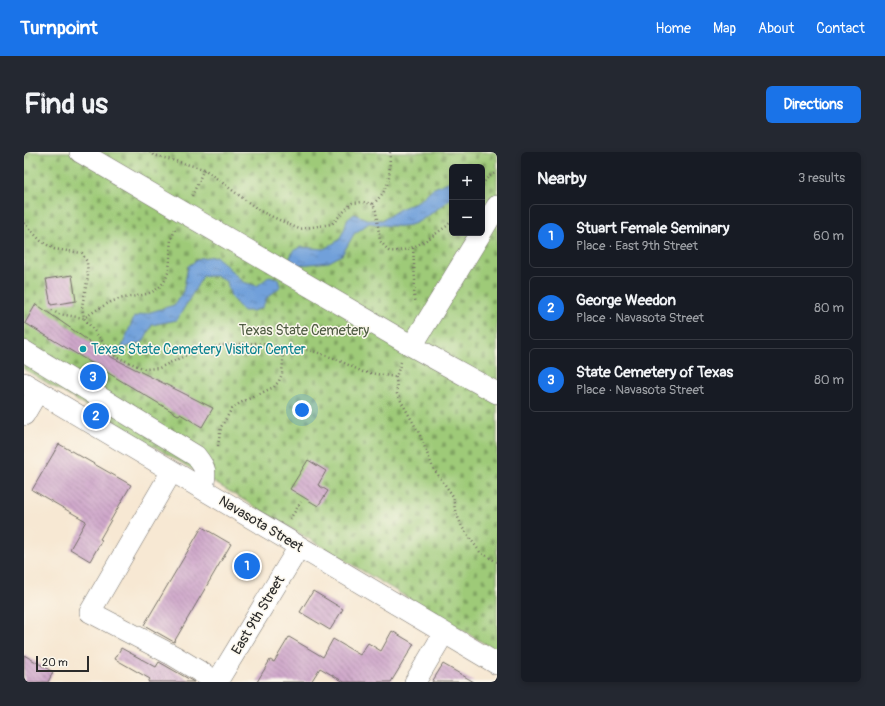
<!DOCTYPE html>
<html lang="en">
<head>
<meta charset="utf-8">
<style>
	body { margin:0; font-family:Pangolin,sans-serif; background:#242831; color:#f1f3f6 }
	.controls { position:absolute; right:12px; top:12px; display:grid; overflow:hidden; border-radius:6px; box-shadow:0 2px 6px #0003 }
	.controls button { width:36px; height:36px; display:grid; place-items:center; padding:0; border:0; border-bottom:1px solid #363941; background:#171b24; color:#f1f3f6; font:20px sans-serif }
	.scale { position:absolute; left:12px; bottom:10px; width:53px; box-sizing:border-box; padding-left:4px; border:2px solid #2b2b2b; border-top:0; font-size:11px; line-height:14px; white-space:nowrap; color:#2b2b2b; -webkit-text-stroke:3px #fbf7ec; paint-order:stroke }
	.you { position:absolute; left:278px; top:258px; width:14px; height:14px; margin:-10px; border:3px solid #fff; border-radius:50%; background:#1a73e8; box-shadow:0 0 0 6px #1a73e833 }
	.badge { display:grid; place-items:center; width:26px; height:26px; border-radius:50%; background:#1a73e8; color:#fff; font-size:13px; font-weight:700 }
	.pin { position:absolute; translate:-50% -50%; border:2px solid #fff; box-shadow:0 1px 4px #0006 }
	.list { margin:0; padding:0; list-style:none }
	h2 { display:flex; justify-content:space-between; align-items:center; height:52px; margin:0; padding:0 16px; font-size:17px }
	h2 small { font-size:13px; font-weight:400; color:#9ea1a6 }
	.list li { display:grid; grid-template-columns:26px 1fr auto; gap:12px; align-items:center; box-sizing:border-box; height:64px; margin:0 8px 8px; padding:0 8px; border:1px solid #363941; border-radius:6px }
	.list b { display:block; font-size:15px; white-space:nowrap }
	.list p { margin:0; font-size:13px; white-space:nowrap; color:#9ea1a6 }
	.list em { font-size:13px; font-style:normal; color:#9ea1a6 }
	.map { position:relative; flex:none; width:473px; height:530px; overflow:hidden; border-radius:6px }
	header { display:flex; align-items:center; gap:24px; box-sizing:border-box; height:56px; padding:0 20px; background:#1a73e8; color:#fff }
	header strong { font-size:19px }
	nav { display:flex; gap:22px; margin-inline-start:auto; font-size:14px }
	.intro { display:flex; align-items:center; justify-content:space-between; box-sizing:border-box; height:96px; padding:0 24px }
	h1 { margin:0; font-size:28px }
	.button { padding:10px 18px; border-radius:6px; background:#1a73e8; color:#fff; font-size:14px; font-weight:700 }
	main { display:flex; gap:24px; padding:0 24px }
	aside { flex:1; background:#171b24; border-radius:6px; box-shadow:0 2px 6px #0003 }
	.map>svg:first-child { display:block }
	.cemetery { fill:url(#cemetery-stones); stroke:#647a52; fill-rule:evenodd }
	.water { fill:url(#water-ripples); stroke:#4e6682 }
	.building { fill:url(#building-back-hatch) }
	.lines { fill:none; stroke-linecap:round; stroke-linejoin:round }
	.minor-casing { stroke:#726d66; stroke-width:22 }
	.path { stroke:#726d66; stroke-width:2.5; stroke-dasharray:1 3; stroke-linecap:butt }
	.minor { stroke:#fff; stroke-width:21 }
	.culture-dot { fill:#0f9aa8; stroke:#fbf7ec; stroke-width:1.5 }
	.labels { text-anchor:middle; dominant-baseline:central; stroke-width:3; stroke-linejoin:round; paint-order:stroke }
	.park-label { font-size:14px; fill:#4e5b42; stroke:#fbf7ec }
	.culture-label { font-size:14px; fill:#0d838f; stroke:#fbf7ec; text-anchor:start }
	.street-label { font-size:14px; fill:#2b2b2b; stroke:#fbf7ec }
</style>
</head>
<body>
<header>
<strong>Turnpoint</strong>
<nav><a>Home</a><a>Map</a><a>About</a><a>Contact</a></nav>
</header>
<div class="intro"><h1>Find us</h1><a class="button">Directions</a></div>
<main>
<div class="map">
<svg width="473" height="530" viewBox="0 0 473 530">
	<defs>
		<pattern id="cemetery-stones" width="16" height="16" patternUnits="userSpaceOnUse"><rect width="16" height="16" fill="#9eca78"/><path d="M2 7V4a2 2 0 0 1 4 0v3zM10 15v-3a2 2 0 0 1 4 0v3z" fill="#81a463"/></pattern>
		<pattern id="water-ripples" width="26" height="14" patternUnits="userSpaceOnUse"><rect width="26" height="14" fill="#71a0da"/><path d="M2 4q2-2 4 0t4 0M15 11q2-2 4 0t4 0" fill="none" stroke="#5d83b1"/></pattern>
		<pattern id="building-back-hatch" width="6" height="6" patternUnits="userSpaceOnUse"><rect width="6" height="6" fill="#cfa7ca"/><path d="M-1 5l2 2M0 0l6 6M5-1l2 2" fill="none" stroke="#a888a4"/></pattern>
	</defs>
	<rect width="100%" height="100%" fill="#fbf7ec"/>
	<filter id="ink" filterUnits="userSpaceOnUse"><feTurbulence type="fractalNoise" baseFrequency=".025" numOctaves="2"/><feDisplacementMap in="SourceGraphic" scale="8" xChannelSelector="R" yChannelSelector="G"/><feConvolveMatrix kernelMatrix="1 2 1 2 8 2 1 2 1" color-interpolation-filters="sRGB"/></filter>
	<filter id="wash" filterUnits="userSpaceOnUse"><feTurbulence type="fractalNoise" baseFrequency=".012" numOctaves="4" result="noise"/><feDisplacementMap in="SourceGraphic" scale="16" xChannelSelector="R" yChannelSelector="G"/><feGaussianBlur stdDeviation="0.9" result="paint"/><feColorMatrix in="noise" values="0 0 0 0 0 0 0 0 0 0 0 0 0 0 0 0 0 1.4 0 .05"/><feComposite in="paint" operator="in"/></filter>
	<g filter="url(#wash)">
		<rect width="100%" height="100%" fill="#f7e8d3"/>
		<path class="cemetery" d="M0,0h473v499l-473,-282zM428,15h30v66h-30z"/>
		<path class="water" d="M428,28v17c-8,7 -31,26 -42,28 -13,3 -27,0 -41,-2l-15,11 -12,21 -13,7 -38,4 -2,-6 4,-9 7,-4 24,2 15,-9 5,-10 3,-10 7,-6 15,6h14l15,-10 22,-10 12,-11z
			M192,104l27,26 14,4 13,-10 9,3 2,7 -14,12 -5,10 -9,3h-10l-12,-14 -4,-15 -10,-6h-14l-26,44 -25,5 -9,17 -22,7 13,-32 40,-12 9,-13 5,-26 12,-8z"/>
		<g id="blocks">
			<path class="building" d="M48,123l4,26 -25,4 -5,-26z
				M12,152l77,54 100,50 -11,19 -22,-13 -2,1 -153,-92z
				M35,292l72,41 -31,54 2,1 -12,21 -20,-12 16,-28 -54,-31z
				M284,308l18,11 -8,14 10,6 -10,15 -28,-17z
				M178,375l29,17 -57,98 -30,-17z
				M289,439l30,18 -13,21 -30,-18z
				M368,479l22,13 -23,38h-47l-24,-14 -9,14h-54l13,-22 4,2 15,-25 34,20 10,-18 27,16 8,-12 13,8z
				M97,496l35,19 3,-5 35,20h-46l2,-3 -35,-20z
				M0,503l29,17 -5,10h-24z
				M419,512l31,18h-42z"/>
		</g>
	</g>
	<g filter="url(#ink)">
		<use href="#blocks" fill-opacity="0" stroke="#726d66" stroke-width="1"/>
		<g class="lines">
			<defs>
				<path id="minor" d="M56,0l332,194 85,47
					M458,79l15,-25
					M388,194l69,-113
					M0,199l172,105c11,14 10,15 7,33
					M0,231l473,281
					M0,263l14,-24
					M148,319l-82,141 84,44 43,26
					M193,530l82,-135
					M391,530l29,-49"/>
			</defs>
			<use href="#minor" class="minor-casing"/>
			<path class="path" d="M126,0l4,3 50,14 56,42 39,18 33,-5 20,-21 11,-1 10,2 3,7 4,30 9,10c23,2 40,-13 58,-25l5,-5
				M458,33c4,-6 8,-11 15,-12
				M168,44l12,-27
				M349,52c19,-18 16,-27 17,-52
				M0,71l17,18 13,8 28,4 5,9 1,15 -6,29 2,12 30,38 31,13 14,-1 38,-18 27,-5 31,-2 58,8 23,8 27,13 33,5
				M389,96l2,32 -1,15 2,8
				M28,158l6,4 26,4c11,-7 22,-15 35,-19 17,-4 36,-2 46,-19 7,-13 4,-26 6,-40 1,-3 3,-7 4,-11
				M377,210l-5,15 1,17 22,39 14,35 20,28 2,14 7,17 18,25 17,10
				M78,224l3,-5
				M194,294l3,-19 10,-17 9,-7 34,-16 5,-6 3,-7 2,-26
				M266,367l11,-17"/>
			<use href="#minor" class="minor"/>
		</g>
	</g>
	<circle class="culture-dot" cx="59" cy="197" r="4"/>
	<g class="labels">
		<g class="park-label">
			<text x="280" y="178">Texas State Cemetery</text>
		</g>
		<g class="culture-label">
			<text x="67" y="197">Texas State Cemetery Visitor Center</text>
		</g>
		<g class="street-label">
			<text transform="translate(237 372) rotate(31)">Navasota Street</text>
			<text transform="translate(234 463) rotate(-59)">East 9th Street</text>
		</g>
	</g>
</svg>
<div class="controls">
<button>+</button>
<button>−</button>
</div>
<div class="scale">20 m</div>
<div class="you"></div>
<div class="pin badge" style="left:223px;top:414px">1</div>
<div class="pin badge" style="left:72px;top:264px">2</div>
<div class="pin badge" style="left:69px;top:225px">3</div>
</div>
<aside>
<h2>Nearby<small>3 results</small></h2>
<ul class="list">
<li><span class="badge">1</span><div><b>Stuart Female Seminary</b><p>Place · East 9th Street</p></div><em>60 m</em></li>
<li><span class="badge">2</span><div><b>George Weedon</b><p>Place · Navasota Street</p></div><em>80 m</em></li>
<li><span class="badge">3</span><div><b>State Cemetery of Texas</b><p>Place · Navasota Street</p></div><em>80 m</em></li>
</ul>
</aside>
</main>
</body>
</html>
